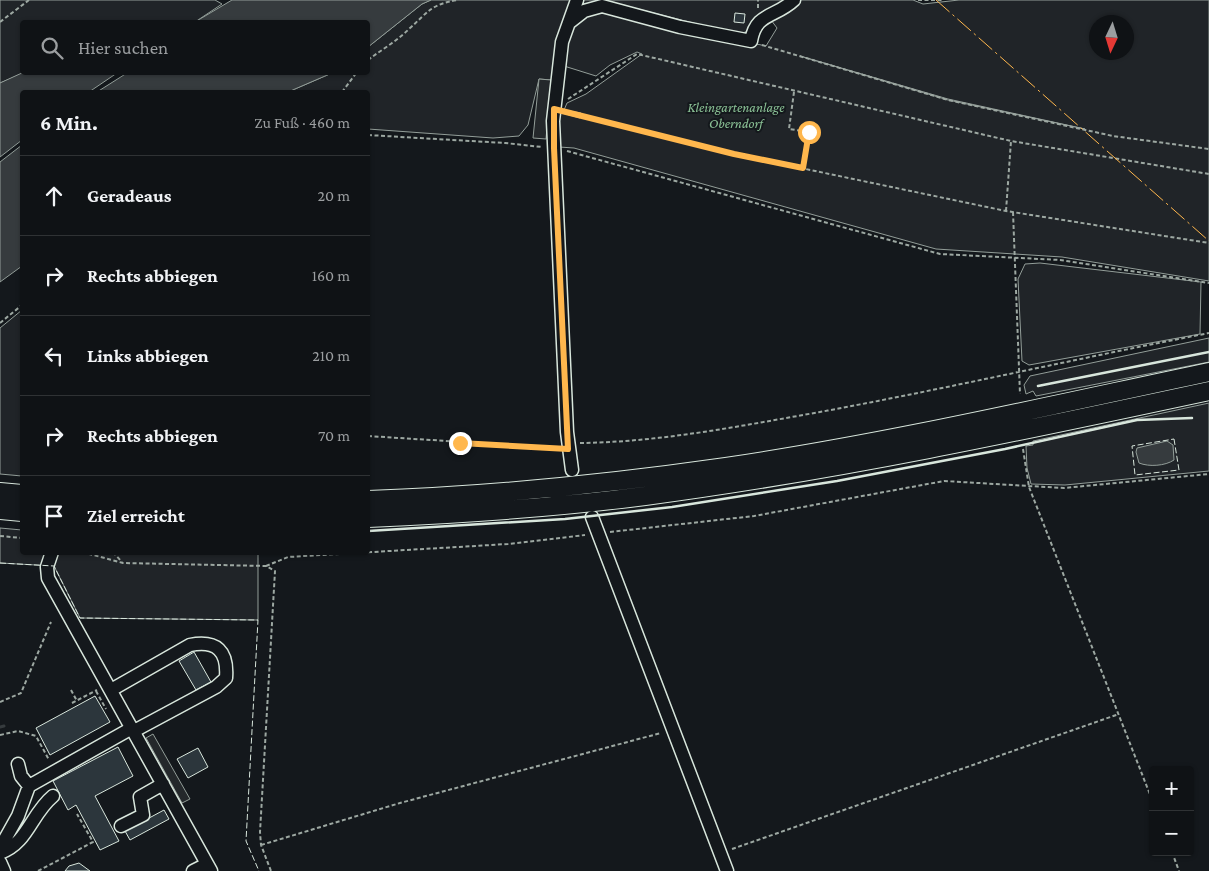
<!DOCTYPE html>
<html lang="de">
<head>
<meta charset="utf-8">
<style>
	body { margin:0; font-family:"Crimson Pro",serif; background:#1d2022; color:#f1f3f6 }
	.controls { position:absolute; right:15px; bottom:15px; display:grid; overflow:hidden; border-radius:5px; box-shadow:0 1px 4px #0004 }
	.controls button { width:45px; height:45px; display:grid; place-items:center; padding:0; border:0; border-bottom:1px solid #2f3234; background:#0f1215; color:#f1f3f6; font:25px sans-serif }
	.compass { position:absolute; left:1089px; top:15px; width:45px; height:45px; border-radius:50%; background:#0f1215; box-shadow:0 1px 4px #0004; rotate:184deg }
	.stop { position:absolute; width:15px; height:15px; margin:-11px; border:4px solid #ffb74d; border-radius:50%; background:#fff }
	.stop.end { background:#ffb74d; border-color:#fff; box-shadow:0 1px 5px #0008 }
	.list { margin:0; padding:0; list-style:none }
	h2 { display:flex; justify-content:space-between; align-items:center; height:65px; margin:0; padding:0 20px; font-size:21px }
	h2 small { font-size:16px; font-weight:400; color:#9b9ea0 }
	.list li { display:grid; grid-template-columns:32px 1fr auto; gap:15px; align-items:center; box-sizing:border-box; height:80px; padding:0 20px; border-top:1px solid #2f3234 }
	.list b { display:block; font-size:19px; white-space:nowrap }
	.list em { font-size:16px; font-style:normal; color:#9b9ea0 }
	.icon { flex:none; width:28px; height:28px; fill:none; stroke:currentColor; stroke-width:2; stroke-linecap:round; stroke-linejoin:round }
	.map { position:relative; flex:none; width:1209px; height:871px; overflow:hidden }
	.search { position:absolute; background:#0f1215; box-shadow:0 1px 4px #0004; left:20px; top:20px; width:350px; height:55px; display:flex; align-items:center; gap:12px; box-sizing:border-box; padding:0 18px; border-radius:5px; color:#9b9ea0; font-size:19px }
	.panel { position:absolute; background:#0f1215; box-shadow:0 1px 4px #0004; left:20px; top:90px; width:350px; height:465px; border-radius:5px }
	.map>svg:first-child { display:block }
	.green { fill:#202428; stroke:#939e99; fill-rule:evenodd }
	.parking { fill:#24282b; stroke:#939e99 }
	.water { fill:#363b3e; stroke:#939e99 }
	.lines { fill:none; stroke-linecap:round; stroke-linejoin:round }
	.stream { stroke:#363b3e; stroke-width:3 }
	.building { fill:#2c363c; stroke:#d8e6dc }
	.minor-casing { stroke:#d8e6dc; stroke-width:15 }
	.highway-casing { stroke:#d8e6dc; stroke-width:20 }
	.path { stroke:#9da8a2; stroke-width:2; stroke-dasharray:4 2.5; stroke-linecap:butt }
	.minor { stroke:#14181c; stroke-width:12 }
	.highway { stroke:#14181c; stroke-width:18 }
	.fence { stroke:#d8e6dc; stroke-width:1; stroke-dasharray:6 2.5; stroke-linecap:butt }
	.wall { stroke:#d8e6dc; stroke-width:2.5 }
	.power { stroke:#ffb74d; stroke-width:1; stroke-dasharray:18 4 2.5 4; stroke-linecap:butt }
	.route { stroke:#ffb74d; stroke-width:6 }
	.labels { text-anchor:middle; dominant-baseline:central; stroke-width:4; stroke-linejoin:round; paint-order:stroke }
	.park-label { font-size:14px; font-style:italic; fill:#8ac095; stroke:#14181c }
</style>
</head>
<body>
<div class="map">
<svg width="1209" height="871" viewBox="0 0 1209 871">
	<rect width="100%" height="100%" fill="#14181c"/>
	<path class="green" d="M0,0h215l7,4 -27,18h-173l2,51 -24,10z
		M431,0h146l-26,80 -12,-1 -11,46 -9,11 -26,2 -125,-9v-37h-80l44,-19 36,-1v-25l54,-43z
		M581,0h204l-32,23 -7,9 -9,2 -103,-26 -26,-4 -23,2z
		M794,0h119l10,4 36,-4h250v281l-147,-24 -126,-8 -362,-101 -15,-1v-31l3,-3 18,5 1,-5 -17,-3 3,-7 19,-9 56,-40 -5,-2 -27,13 -14,11 -32,-10 6,-41 15,-10 16,-4 165,35 11,-18 -9,-12zM1096,22h30v30h-30zM800,56l148,43 137,30 -137,-29z
		M1040,263l161,19 -1,52 -171,31 -7,-4 -4,-82 7,-15z
		M22,310v166l-22,-2v-146z
		M1209,338v24l-173,34 -3,-5 -7,3 -2,-9 6,-9z
		M1209,403v68l-144,14 -34,-1 -4,-16 -1,-22 7,-1v-4z
		M0,528l22,2v22l236,1v67l-178,-2 -26,-52 -54,-3z"/>
	<path class="parking" d="M539,79l12,1 -5,59 -13,-1z
		M153,734l37,65 -8,4 -36,-65z"/>
	<path class="water" d="M232,0h199l-9,4 -54,43v-25h-173z
		M24,72h93v1l-28,19h-67v48l-22,17v-74z
		M127,73v-1l205,1 -44,19h-191z
		M22,145v121l-22,16v-120z
		M1167,441l6,4 1,15c-9,6 -25,7 -35,3l-3,-11 1,-4z"/>
	<g class="lines">
		<path class="stream" d="M0,727l4,-1"/>
	</g>
	<path class="building" d="M735,13l10,1 -1,9 -10,-1z
		M194,652l17,30 -15,8 -17,-29z
		M95,696l15,26 -60,33 -14,-27z
		M118,747l15,29 -38,20 24,45 -19,9 -24,-45 -8,5 -15,-29z
		M198,748l10,19 -20,11 -11,-19z
		M164,810l5,9 -39,21 -5,-9z
		M79,863l11,8h-25l4,-5z"/>
	<g class="lines">
		<defs>
			<path id="minor" d="M570,22l14,-11 18,-5 78,21 71,14c5,-29 24,-23 43,-41
				M572,470l-5,-38 -14,-311 9,-79 15,-42
				M592,517l135,354
				M52,552l-5,15 1,11 163,293
				M111,690l79,-45c27,-5 38,6 36,33l-10,9 -82,44
				M18,764l3,12 8,10
				M121,826l22,-11 -3,-18 23,-13
				M0,848l18,-32 11,-30 103,-58
				M0,853c28,-10 31,-39 53,-57
				M0,862l4,9
				M193,871l14,-7"/>
			<path id="highway" d="M0,492l22,2
				M368,500c119,-4 239,-16 358,-33 162,-24 322,-61 483,-95
				M0,510l22,2
				M368,518c92,-4 185,-10 277,-22 190,-25 377,-65 564,-105"/>
		</defs>
		<use href="#minor" class="minor-casing"/>
		<use href="#highway" class="highway-casing"/>
		<path class="path" d="M918,0h24
			M758,8v-8
			M0,22l29,-22
			M762,45l186,55 165,36 96,13
			M368,60c13,-10 29,-19 41,-31 19,-17 22,-25 49,-29
			M342,92l15,-20
			M794,92l-5,37 20,3 -6,36
			M568,99l69,-45 374,87 198,33
			M566,112l168,42 272,57 203,32
			M368,135l137,8 37,4
			M567,151l373,103 120,6 149,23
			M1006,211l5,-70
			M1013,212l7,182
			M0,323l22,-18
			M368,436l189,12
			M580,443c81,-1 160,-17 240,-31 130,-24 259,-54 389,-79
			M1023,449l6,38 124,315
			M610,532l144,-16 190,-35 120,7 145,-14
			M0,536l22,2
			M82,552l41,11 143,3 9,5 -15,261 1,13 10,26
			M113,552l9,10
			M266,566l22,-9 220,-13 77,-9
			M71,690l6,11
			M96,691l10,18
			M0,702l21,-9 30,-71
			M72,703l25,-13
			M0,735l18,-4 18,5 13,24
			M261,845l139,-42 261,-70
			M732,849l387,-135
			M1172,852l7,19
			M38,871l55,-29 -16,-28"/>
		<use href="#minor" class="minor"/>
		<use href="#highway" class="highway"/>
		<path class="fence" d="M1174,439l5,31 -44,5 -3,-29z
			M0,563l54,3 26,52 178,2 -12,221 13,30"/>
		<path class="wall" d="M1038,386l171,-34
			M368,531l197,-12 107,-12 165,-26 168,-32 132,-29 55,-2"/>
		<path class="power" d="M936,0l273,241"/>
	</g>
	<g class="lines">
		<path class="route" d="M460,443l108,6 -14,-301v-39l180,45 69,14 6,-36"/>
	</g>
	<g class="labels">
		<g class="park-label">
			<text x="736" y="107">Kleingartenanlage<tspan x="736" dy="16">Oberndorf</tspan></text>
		</g>
	</g>
</svg>
<div class="controls">
<button>+</button>
<button>−</button>
</div>
<svg class="compass" viewBox="-18 -18 36 36"><path d="M0-13l5 13h-10z" fill="#e53935"/><path d="M0 13l5-13h-10z" fill="#9b9ea0"/></svg>
<div class="stop" style="left:809px;top:132px"></div>
<div class="stop end" style="left:460px;top:443px"></div>
<div class="search"><svg class="icon" aria-label="search" viewBox="0 0 24 24"><circle cx="10" cy="10" r="6"/><path d="M15 15l6 6"/></svg>Hier suchen</div>
<section class="panel">
<h2>6 Min.<small>Zu Fuß · 460 m</small></h2>
<ul class="list">
<li><svg class="icon" aria-label="ahead" viewBox="0 0 24 24"><path d="M12 20V5M6 11l6-6 6 6"/></svg><div><b>Geradeaus</b></div><em>20 m</em></li>
<li><svg class="icon" aria-label="right" viewBox="0 0 24 24"><path d="M7 20v-9h11M14 6l5 5-5 5"/></svg><div><b>Rechts abbiegen</b></div><em>160 m</em></li>
<li><svg class="icon" aria-label="left" viewBox="0 0 24 24"><path d="M17 20v-9H6M10 6l-5 5 5 5"/></svg><div><b>Links abbiegen</b></div><em>210 m</em></li>
<li><svg class="icon" aria-label="right" viewBox="0 0 24 24"><path d="M7 20v-9h11M14 6l5 5-5 5"/></svg><div><b>Rechts abbiegen</b></div><em>70 m</em></li>
<li><svg class="icon" aria-label="arrive" viewBox="0 0 24 24"><path d="M6 21V4h12l-3 4 3 4H6"/></svg><div><b>Ziel erreicht</b></div></li>
</ul>
</section>
</div>
</body>
</html>
